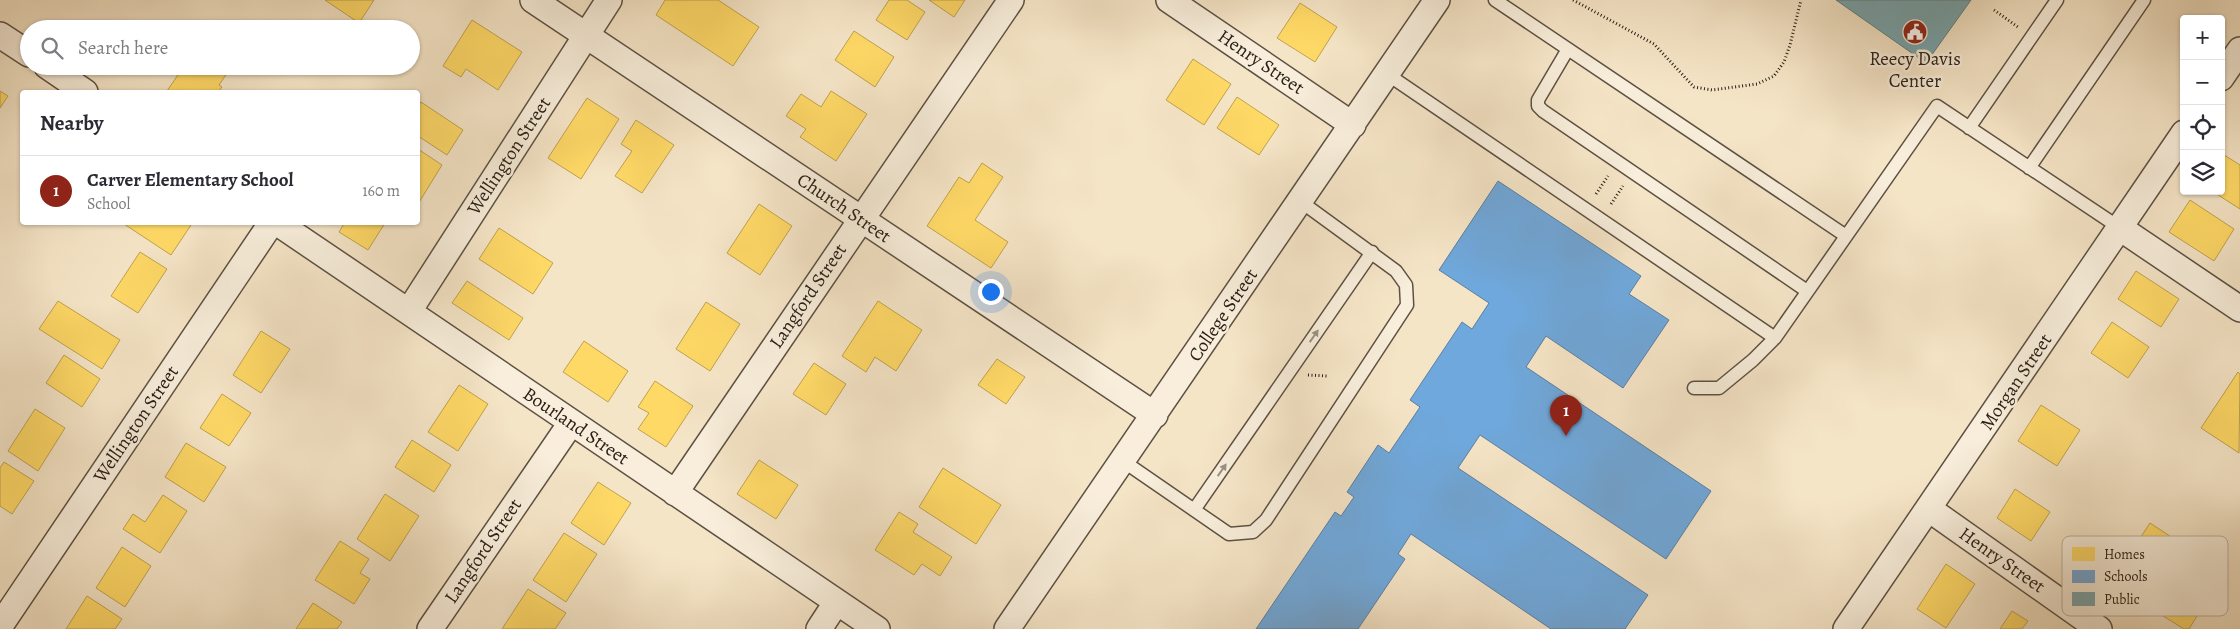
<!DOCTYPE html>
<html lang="en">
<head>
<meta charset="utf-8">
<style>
	body { margin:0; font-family:Alegreya,serif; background:#f2f2f3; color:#2b2b33 }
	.controls { position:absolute; right:15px; top:15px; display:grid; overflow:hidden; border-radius:5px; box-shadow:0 1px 4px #0004 }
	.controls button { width:45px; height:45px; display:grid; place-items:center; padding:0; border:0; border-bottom:1px solid #e1e1e2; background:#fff; color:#2b2b33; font:25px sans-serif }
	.you { position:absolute; left:990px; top:291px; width:18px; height:18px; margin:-12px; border:4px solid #fff; border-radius:50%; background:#1a73e8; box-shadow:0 0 0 8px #1a73e833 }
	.badge { display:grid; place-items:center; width:32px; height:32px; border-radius:50%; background:#8f2418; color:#fff; font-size:16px; font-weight:700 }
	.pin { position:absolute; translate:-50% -41px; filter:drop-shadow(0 1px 2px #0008) }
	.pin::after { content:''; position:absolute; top:26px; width:18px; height:15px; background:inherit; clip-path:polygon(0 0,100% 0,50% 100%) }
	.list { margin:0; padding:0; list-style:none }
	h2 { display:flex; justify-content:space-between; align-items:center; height:65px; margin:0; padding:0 20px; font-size:21px }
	h2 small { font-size:16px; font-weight:400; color:#7c7c81 }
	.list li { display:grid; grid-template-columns:32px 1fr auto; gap:15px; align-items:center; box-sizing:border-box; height:70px; padding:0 20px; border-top:1px solid #e1e1e2 }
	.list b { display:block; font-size:19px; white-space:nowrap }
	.list p { margin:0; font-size:16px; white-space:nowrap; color:#7c7c81 }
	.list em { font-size:16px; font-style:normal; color:#7c7c81 }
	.icon { flex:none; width:28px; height:28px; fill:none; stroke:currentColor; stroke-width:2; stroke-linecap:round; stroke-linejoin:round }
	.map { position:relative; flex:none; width:2240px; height:629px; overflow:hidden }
	.search { position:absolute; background:#fff; box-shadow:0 1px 4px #0004; left:20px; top:20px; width:400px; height:55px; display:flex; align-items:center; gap:12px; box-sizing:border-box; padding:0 18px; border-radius:28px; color:#7c7c81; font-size:19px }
	.panel { position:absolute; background:#fff; box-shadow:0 1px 4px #0004; left:20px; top:90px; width:400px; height:135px; border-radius:5px }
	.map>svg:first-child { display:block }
	.homes { fill:#ffd966; stroke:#bfa24f }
	.schools { fill:#6fa8dc; stroke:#5a7fa1 }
	.public { fill:#76a5af; stroke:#5f7d82 }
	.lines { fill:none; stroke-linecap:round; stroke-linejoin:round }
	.service-casing { stroke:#5d5144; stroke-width:15 }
	.minor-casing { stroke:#5d5144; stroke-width:28 }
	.path { stroke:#2a2018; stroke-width:3; stroke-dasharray:1 2.5; stroke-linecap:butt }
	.service { stroke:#f8eedb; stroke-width:12 }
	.minor { stroke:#f8eedb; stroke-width:25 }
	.oneway { fill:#9b9183 }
	.labels { text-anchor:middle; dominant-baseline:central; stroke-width:5; stroke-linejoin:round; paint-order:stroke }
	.poi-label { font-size:19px; fill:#2a2018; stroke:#f8eedb }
	.street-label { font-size:19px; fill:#2a2018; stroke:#f8eedb }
	.key { fill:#f8eedb; stroke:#bab0a0; stroke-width:1 }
	.key-label { font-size:14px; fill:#2a2018 }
</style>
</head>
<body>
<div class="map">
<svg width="2240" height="629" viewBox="0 0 2240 629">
	<rect width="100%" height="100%" fill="#f5e5c7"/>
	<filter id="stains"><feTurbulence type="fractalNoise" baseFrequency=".004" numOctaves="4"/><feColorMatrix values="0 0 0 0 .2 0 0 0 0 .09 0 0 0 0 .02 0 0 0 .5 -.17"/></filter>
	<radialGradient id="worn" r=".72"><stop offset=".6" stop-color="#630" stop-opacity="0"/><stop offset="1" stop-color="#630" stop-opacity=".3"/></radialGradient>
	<path class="homes" d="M325,0h49l-15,23z
		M665,0h53l41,27 -26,39 -77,-51z
		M889,0h18l18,12 -18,28 -31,-20z
		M929,0h36l-11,17z
		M1300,3l37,24 -22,35 -38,-24z
		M123,20l14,9h-20z
		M472,20l50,32 -24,38 -32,-21 -5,8 -18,-11z
		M854,31l40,26 -19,30 -40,-27z
		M1193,59l38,25 -27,41 -38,-25z
		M184,66h48l-13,19 3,2 -4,5h-49l-2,-1z
		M0,91l8,5 -8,12z
		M831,91l36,23 -31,47 -36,-24 6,-8 -20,-13 15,-22 20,13z
		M1237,97l42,28 -20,30 -42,-27z
		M587,98l32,21 -38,60 -33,-21z
		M421,102l42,28 -16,25 -29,-19v-29z
		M636,120l38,25 -32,48 -27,-17 17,-25 -11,-7z
		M418,149l24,16 -24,39z
		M2221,153l19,12v44l-28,-18h9z
		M982,163l21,14 -28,43 33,22 -17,26 -64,-42 32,-49 10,6z
		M2190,200l44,29 -20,32 -45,-29z
		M759,204l33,22 -32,49 -33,-22z
		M121,222h72l-22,33z
		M345,222h39l1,1 -17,27 -29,-18z
		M499,228l54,35 -20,31 -54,-35z
		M140,252l27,17 -29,44 -27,-17z
		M2136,271l43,28 -18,28 -43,-28z
		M467,281l56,37 -14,22 -57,-37z
		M58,301l62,39 -18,29 -63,-40z
		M878,301l44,29 -26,41 -21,-14 -9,15 -24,-16z
		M706,302l34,22 -30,47 -34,-22z
		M2112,322l37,25 -21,31 -37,-25z
		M261,331l29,18 -29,44 -28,-18z
		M584,341l44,30 -20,31 -45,-30z
		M64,355l36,24 -18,28 -36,-24z
		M997,359l28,18 -19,27 -28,-19z
		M814,363l32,21 -20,31 -33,-21z
		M2238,372l2,2 -1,79 -38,-25z
		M655,381l38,25 -27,41 -28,-18 11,-16 -11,-6z
		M459,385l29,19 -30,47 -30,-19z
		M222,394l29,19 -22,33 -29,-18z
		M2041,405l39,25 -23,36 -39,-25z
		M35,409l30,19 -27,43 -30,-20z
		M412,440l39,25 -17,27 -39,-25z
		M186,443l40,24 -22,35 -39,-25z
		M759,460l39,25 -22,34 -39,-25z
		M4,462l30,19 -22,33 -12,-8v-38z
		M943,468l58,37 -25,39 -57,-37z
		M598,482l33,21 -27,42 -33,-22z
		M2015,489l35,23 -19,29 -34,-23z
		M385,494l34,22 -29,45 -33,-22z
		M163,495l24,16 -27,42 -37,-24 10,-15 12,8z
		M899,512l19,12 -5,8 39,25 -12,19 -18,-12 -8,11 -39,-25z
		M2150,523l32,21 -37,58 -42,-26 23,-36 9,6z
		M564,533l33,21 -31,48 -33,-22z
		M340,541l29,18 -9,14 10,6 -16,25 -39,-24z
		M122,547l29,19 -26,41 -29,-19z
		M1946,564l29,20 -29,44 -29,-19z
		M2180,569l33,21 -24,39h-5l-29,-18z
		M528,589l38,24 -11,16h-53z
		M87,596l35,23 -7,10h-49z
		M313,603l29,19 -5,7h-41z
		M2012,611l16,10 -6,8h-22z"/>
	<path class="schools" d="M1498,181l143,95 -12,18 40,26 -46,68 -77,-52 -20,31 185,124 -45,68 -186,-124 -22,33 190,127 -23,34h-74l-140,-95 -13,20 7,5 -47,70h-102l79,-117 6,4 13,-19 -7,-5 31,-47 11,8 31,-46 -10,-7 52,-78 10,7 17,-26 -50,-33z"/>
	<path class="public" d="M1836,0h135l-45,63z"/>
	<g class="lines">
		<defs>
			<path id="service" d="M1495,0l351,236
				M1568,49l-30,51v6l5,5 264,180
				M1387,74l388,264 162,-232 183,122
				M1969,128l88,-128
				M2029,168l115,-168
				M1694,388h25l34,-28 22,-22
				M1123,461l106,73 24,-2 13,-12 141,-215 -1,-20 -10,-14 -96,-70
				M1194,510l178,-258"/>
			<path id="minor" d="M533,0l622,415
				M1169,0l184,125
				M0,35l29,19
				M47,66l38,26
				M2221,78l19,-28
				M276,222l601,407
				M2120,228l120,81
				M409,311l200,-311
				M675,493l336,-493
				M1929,509l170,120
				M0,626l272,-404
				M430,629l141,-206
				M819,629l17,-26
				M1007,629l430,-629
				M1846,629l338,-496"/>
		</defs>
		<use href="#service" class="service-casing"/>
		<use href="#minor" class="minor-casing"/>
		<path class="path" d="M1573,0l81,44 40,43 18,3 45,-6 17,-8 10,-14 6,-17 11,-45
			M1994,10l24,17
			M1596,194l12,-18
			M1611,204l12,-18
			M1308,375l19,1"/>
		<use href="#service" class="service"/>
		<use href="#minor" class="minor"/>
	</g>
	<defs><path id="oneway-solid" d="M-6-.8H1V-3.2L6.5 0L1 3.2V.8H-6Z" transform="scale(1.25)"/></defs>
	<g class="oneway">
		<use href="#oneway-solid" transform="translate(1314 336) rotate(-55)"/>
		<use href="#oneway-solid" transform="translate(1222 470) rotate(-55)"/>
	</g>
	<defs>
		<symbol id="civic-disc" viewBox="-11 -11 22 22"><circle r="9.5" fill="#8f2418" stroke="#f8eedb"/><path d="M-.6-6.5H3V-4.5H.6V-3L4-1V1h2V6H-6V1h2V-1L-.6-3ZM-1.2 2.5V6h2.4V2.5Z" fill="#fff"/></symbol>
	</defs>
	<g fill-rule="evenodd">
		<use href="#civic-disc" x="1901" y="18" width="28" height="28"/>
	</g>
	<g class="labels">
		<g class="poi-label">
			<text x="1915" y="59">Reecy Davis<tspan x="1915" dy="22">Center</tspan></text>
		</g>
		<g class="street-label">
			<text transform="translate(1261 62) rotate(34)">Henry Street</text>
			<text transform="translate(509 156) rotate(-57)">Wellington Street</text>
			<text transform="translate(844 208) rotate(34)">Church Street</text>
			<text transform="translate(808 296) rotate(-56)">Langford Street</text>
			<text transform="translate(1223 315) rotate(-56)">College Street</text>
			<text transform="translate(2016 382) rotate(-56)">Morgan Street</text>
			<text transform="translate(136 424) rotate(-56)">Wellington Street</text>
			<text transform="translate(576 426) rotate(34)">Bourland Street</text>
			<text transform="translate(483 551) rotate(-56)">Langford Street</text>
			<text transform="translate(2002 560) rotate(35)">Henry Street</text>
		</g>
	</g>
	<rect x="2062" y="536" width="166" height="80" rx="8" class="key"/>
	<rect x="2072" y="547" width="23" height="14" fill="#ffd966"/>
	<rect x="2072" y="570" width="23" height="13" fill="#6fa8dc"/>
	<rect x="2072" y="592" width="23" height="14" fill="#76a5af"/>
	<g class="key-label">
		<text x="2104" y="559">Homes</text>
		<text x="2104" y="581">Schools</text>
		<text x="2104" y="604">Public</text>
	</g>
	<rect width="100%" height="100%" filter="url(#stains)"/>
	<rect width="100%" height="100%" fill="url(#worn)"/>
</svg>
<div class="controls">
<button>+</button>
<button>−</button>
<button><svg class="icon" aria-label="locate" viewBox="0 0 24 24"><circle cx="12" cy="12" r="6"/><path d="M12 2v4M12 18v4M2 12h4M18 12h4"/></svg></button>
<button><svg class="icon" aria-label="layers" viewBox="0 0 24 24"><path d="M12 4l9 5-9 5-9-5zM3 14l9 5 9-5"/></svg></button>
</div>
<div class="you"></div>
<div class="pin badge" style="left:1566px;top:436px">1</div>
<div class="search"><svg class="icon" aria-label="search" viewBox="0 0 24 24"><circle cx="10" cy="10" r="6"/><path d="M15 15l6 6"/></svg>Search here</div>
<section class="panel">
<h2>Nearby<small></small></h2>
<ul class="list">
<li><span class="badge">1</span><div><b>Carver Elementary School</b><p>School</p></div><em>160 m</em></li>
</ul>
</section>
</div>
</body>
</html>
